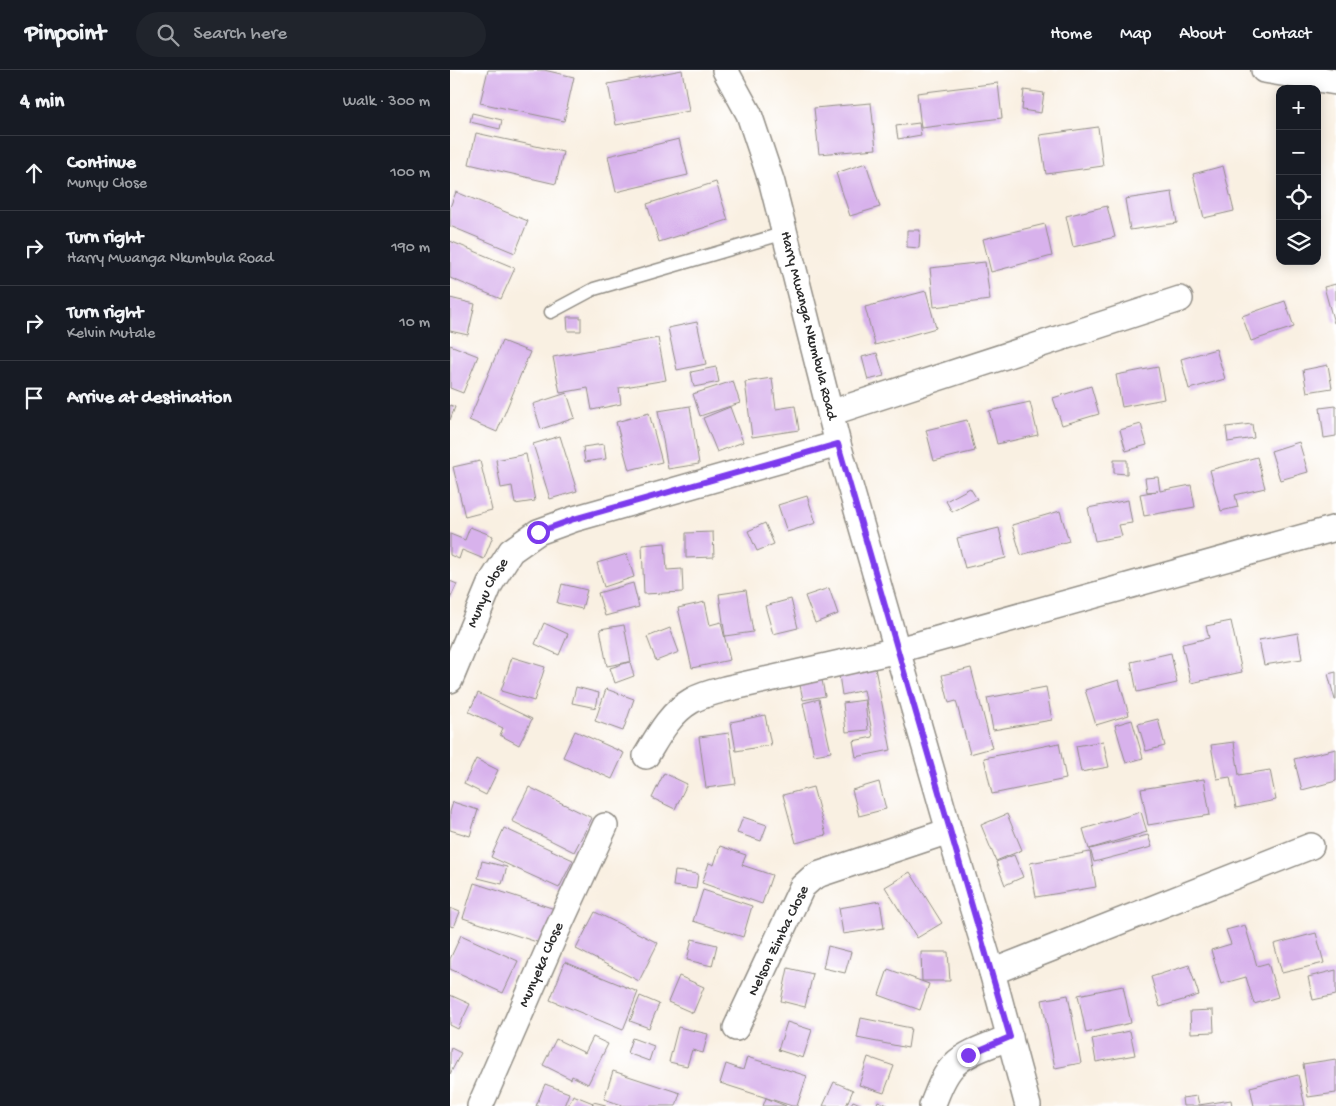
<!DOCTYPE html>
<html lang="en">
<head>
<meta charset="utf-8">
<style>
	body { margin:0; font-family:"Gochi Hand",sans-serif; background:#20242c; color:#f1f3f6 }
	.controls { position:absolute; right:15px; top:15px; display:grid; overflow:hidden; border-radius:10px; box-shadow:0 2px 12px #0003 }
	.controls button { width:45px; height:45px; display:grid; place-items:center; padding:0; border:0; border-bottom:1px solid #363941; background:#171b24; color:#f1f3f6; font:25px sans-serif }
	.stop { position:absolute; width:15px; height:15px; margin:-11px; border:4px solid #7c3aed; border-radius:50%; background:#fff }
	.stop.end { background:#7c3aed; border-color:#fff; box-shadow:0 1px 5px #0008 }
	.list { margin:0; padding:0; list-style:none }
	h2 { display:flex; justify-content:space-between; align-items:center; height:65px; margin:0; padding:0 20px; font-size:21px }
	h2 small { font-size:16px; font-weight:400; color:#9ea1a6 }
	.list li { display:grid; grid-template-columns:32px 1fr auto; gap:15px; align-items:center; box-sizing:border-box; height:75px; padding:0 20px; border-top:1px solid #363941 }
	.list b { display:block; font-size:19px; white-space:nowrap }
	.list p { margin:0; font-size:16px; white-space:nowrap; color:#9ea1a6 }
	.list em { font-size:16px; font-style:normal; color:#9ea1a6 }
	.icon { flex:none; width:28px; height:28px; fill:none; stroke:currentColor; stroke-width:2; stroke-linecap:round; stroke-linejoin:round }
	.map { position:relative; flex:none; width:886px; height:1036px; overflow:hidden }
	header { display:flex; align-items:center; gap:30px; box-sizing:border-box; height:70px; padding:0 25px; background:#171b24; border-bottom:1px solid #363941 }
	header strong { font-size:24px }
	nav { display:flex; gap:28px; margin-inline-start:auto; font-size:18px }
	.search { width:350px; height:45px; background:#20242c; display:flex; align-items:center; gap:12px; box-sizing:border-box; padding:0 18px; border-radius:28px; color:#9ea1a6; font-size:19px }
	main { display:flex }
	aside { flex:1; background:#171b24 }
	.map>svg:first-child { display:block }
	.building { fill:#d8b2ec }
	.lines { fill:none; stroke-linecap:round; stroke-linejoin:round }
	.service-casing { stroke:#928e86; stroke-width:15 }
	.minor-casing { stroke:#928e86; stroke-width:28 }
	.service { stroke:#fff; stroke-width:12 }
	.minor { stroke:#fff; stroke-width:25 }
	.route { stroke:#7c3aed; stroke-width:6 }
	.labels { text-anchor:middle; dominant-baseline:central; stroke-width:4; stroke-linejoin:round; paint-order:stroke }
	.street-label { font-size:15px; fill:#2b2b2b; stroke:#fff }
</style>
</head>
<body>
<header>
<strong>Pinpoint</strong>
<div class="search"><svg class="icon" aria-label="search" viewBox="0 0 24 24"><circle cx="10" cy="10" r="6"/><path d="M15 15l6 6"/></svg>Search here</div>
<nav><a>Home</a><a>Map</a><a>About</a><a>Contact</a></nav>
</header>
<main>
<aside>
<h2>4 min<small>Walk · 300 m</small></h2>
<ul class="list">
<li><svg class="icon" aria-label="ahead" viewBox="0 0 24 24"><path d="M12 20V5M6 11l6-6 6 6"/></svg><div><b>Continue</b><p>Munyu Close</p></div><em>100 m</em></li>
<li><svg class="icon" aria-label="right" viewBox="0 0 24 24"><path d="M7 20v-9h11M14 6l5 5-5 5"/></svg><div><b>Turn right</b><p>Harry Mwanga Nkumbula Road</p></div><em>190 m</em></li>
<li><svg class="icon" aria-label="right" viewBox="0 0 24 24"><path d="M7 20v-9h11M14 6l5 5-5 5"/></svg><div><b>Turn right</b><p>Kelvin Mutale</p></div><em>10 m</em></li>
<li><svg class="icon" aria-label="arrive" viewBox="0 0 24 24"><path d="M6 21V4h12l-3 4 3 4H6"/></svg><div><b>Arrive at destination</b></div></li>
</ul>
</aside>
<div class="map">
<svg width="886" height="1036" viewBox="0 0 886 1036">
	<rect width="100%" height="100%" fill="#fff"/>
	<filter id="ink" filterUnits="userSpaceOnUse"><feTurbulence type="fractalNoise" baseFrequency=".02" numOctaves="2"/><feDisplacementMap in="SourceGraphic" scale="10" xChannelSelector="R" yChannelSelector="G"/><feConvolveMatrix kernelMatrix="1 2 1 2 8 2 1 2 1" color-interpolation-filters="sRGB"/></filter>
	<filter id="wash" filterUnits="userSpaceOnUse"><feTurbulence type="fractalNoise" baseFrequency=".0096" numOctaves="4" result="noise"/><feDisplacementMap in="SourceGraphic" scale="20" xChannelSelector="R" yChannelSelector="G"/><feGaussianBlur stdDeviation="1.12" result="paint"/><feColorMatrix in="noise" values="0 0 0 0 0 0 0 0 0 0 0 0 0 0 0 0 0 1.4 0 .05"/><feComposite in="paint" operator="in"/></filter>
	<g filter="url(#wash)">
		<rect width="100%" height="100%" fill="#f9f0e2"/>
		<g id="blocks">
			<path class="building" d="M38,0h56l30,7 -10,44 -84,-18z
				M232,0l7,41 -73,14 -8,-41z
				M548,13l4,35 -81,10 -4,-35z
				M574,20l20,3 -3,20 -19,-3z
				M421,33l5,46 -57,5 -5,-46z
				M22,43l30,7 -2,9 -30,-7z
				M469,53l2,12 -23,4 -2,-13z
				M648,57l5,39 -57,8 -6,-39z
				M26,63l87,19 -7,32 -87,-20z
				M229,69l9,36 -72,17 -8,-36z
				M416,93l14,44 -30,9 -14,-43z
				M773,96l11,45 -30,7 -11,-44z
				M266,112l12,38 -69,22 -12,-38z
				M6,122l72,29 -13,32 -65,-27v-19z
				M722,122l5,31 -47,7 -5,-31z
				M867,129l4,18 -4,1z
				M657,136l8,31 -42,10 -7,-31z
				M595,154l7,32 -61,16 -8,-33z
				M457,160h13l-1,18 -12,-1z
				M0,171l65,27 -14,31 -51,-21z
				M535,192l5,38 -56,7 -4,-39z
				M886,214v38l-2,1 -10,-36z
				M476,221l10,37 -61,17 -10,-38z
				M0,228l25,6 -7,31 -18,-4z
				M835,231l9,26 -43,14 -9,-25z
				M117,247h14v14h-13z
				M247,252l9,42 -29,6 -9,-42z
				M208,268l8,42 -47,8 2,16 -29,6 -4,-22 -28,5 -7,-36z
				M52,271l28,11 -33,80 -28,-12z
				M0,275l28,11 -15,37 -13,-5z
				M766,279l9,30 -36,10 -8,-30z
				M427,283l7,23 -16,4 -6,-23z
				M878,295l4,23 -25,4 -4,-22z
				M266,297l3,15 -25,5 -3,-15z
				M708,297l6,32 -42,8 -6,-32z
				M322,308l4,31 19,-3 4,24 -47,7 -7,-55z
				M283,311l7,22 -40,13 -7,-22z
				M641,316l8,28 -37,11 -9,-27z
				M117,323l8,25 -34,11 -8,-25z
				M580,332l8,33 -41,9 -8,-33z
				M0,335l5,2 -5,13z
				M240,336l9,58 -31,5 -10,-58z
				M886,336v30l-12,2 -4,-30z
				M280,337l13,35 -26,10 -14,-34z
				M199,343l13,49 -33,8 -13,-48z
				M517,350l8,31 -41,10 -8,-31z
				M691,354l6,21 -21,6 -6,-21z
				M802,354l2,14 -26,4 -2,-15z
				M110,366l17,55 -27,8 -17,-55z
				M849,372l9,30 -28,8 -9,-29z
				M154,374l2,15 -21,3 -2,-15z
				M76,384l9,47 -20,3 -3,-18 -11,2 -5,-28z
				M807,387l8,31 -30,7 3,12 -17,4 -11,-41z
				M664,390h13v14l-13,-1z
				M30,391l12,49 -27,7 -12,-50z
				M708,407l2,14 31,-6 4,22 -51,9 -4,-22 18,-3 -11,1 -2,-14z
				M520,418l7,11 -25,13 -6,-11z
				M357,426l9,27 -29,9 -9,-27z
				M678,430l4,23 -13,2 3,11 -27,5 -7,-33z
				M610,441l9,30 -48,14 -9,-30z
				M315,453l9,21 -17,7 -9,-20z
				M20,457l23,9 -9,23 -22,-9 -3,9 -9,-4v-21l15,6z
				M549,458l7,30 -41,10 -8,-30z
				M263,462l1,25 -28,1v-25z
				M215,473l2,27 15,-1 1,23 -39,2 -2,-49z
				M177,484l7,23 -30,10 -7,-24z
				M0,511l7,3 -7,15z
				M183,513l6,24 -34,9 -7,-23z
				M112,514l25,6 -5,19 -25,-6z
				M379,518l9,26 -23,9 -10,-27z
				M296,520l7,42 -28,4 -6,-42z
				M341,529l7,29 -25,6 -8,-28z
				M255,532l5,23 11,-3 9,38 -38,8 -14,-60z
				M781,551l11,51 -51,11 -9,-39 27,-6 -3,-12z
				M94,553l24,11 -9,21 -24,-11z
				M174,555l7,37h-1l4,14 -19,7 -5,-15 19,-6 -22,4 -7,-37z
				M220,558l9,24 -23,9 -9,-24z
				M848,563l4,26 -38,6 -5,-25z
				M721,583l6,30 -40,9 -6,-30z
				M62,587l33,10 -11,34 -33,-10z
				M425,598l16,82 -35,7 -3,-16 20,-4 -9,-47 -22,5 -3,-20z
				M521,598l21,80 -22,6 -14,-53 -7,2 -7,-28z
				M886,602v28h-1l-7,-26z
				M372,610l3,16 -22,4 -3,-15z
				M669,610l10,35 -33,10 -11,-35z
				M126,617l23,6 -3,15 -24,-5z
				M596,617l6,33 -59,10 -6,-32z
				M156,619l28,10 -11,32 -28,-10z
				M28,623l54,26 -13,26 -19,-10 3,-7 -34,-16z
				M369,629l12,53 -17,3 -11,-52z
				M415,630l3,30 -22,2 -3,-29z
				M315,645l6,30 -35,6 -5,-29z
				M708,649l7,27 -19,5 -8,-27z
				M682,650l11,38 -17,5 -11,-38z
				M125,661l49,22 -12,26 -49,-22z
				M279,663l7,51 -30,4 -7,-51z
				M653,671l6,26 -28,5 -5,-26z
				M784,672l5,33 31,-5 6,30 -40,8 -6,-31 -13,2 -6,-34z
				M609,673l7,36 -74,15 -8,-36z
				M886,679v32l-34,9 -8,-31z
				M26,689l22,11 -12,25 -22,-11z
				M214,703l23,11 -12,25 -23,-11z
				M754,709l6,36 -62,10 -7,-36z
				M429,712l7,27 -27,7 -7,-26z
				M79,717l63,31 -18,34 -62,-31z
				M363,717l13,48 -30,8 -13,-48z
				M3,732l25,8 -8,26 -20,-6v-18z
				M691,742l6,20 -58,17 -6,-20z
				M557,744l15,36 -26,11 -15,-36z
				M293,747l24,8 -6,16 -24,-8z
				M54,758l69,32 -14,28 -68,-31z
				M698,765l4,12 -58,15 -4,-13z
				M270,776l26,9 -4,10 30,10 -10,29 -60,-21 7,-20 5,2z
				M640,782l6,35 -60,10 -6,-34z
				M564,785l9,22 -18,8 -9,-23z
				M32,791l25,6 -5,17 -24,-6z
				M225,801l23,3 -2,15 -23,-3z
				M460,802l32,51 -25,15 -32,-51z
				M24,813l84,27 -12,35 -83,-27z
				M253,820l49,16 -9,31 -50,-16z
				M430,831l4,27 -41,6 -4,-26z
				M0,838l10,4 -6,15 -4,-1z
				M145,842l63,31 -19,38 -63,-32z
				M795,855l12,41 11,-3 10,34 -24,7 -8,-27 -25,7 -10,-34 20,-6 -5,-14z
				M866,863l8,30 -42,10 -8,-29z
				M11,865l57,26 -15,32 -53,-24v-10z
				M242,869l25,6 -5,21 -25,-6z
				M378,876l23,6 -6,21 -22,-5z
				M471,882h27l2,29h-28z
				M115,892l73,30 -15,38 -73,-30z
				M739,895l10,30 -39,12 -9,-30z
				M338,898l25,6 -8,33 -24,-6z
				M438,899l41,15 -9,26 -41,-15z
				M886,900v25l-23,5 -5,-23z
				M229,906l25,11 -11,26 -25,-11z
				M673,916l8,37 -45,10 -8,-38z
				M0,925l20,9 -12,25 -8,-4z
				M618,925l13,68 -26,5 -13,-68z
				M190,926l19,8 -10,24 -19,-7z
				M763,940l1,22 -23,1 -1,-22z
				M411,948l50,10 -3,20 -51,-10z
				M337,952l25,8 -9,28 -25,-8z
				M228,957l30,7 -5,19 -11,-3 -5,16 -18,-4z
				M680,961l5,24 -39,7 -4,-23z
				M143,967l15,7 -20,40 -16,-8 -1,3 -28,-14 13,-26 29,14z
				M182,968l22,8 -5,15 -22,-8z
				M1,978l10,5 -11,21v-23z
				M297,987l60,19 -10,30h-5l-72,-23 6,-19 17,6z
				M418,987l26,9 -10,27 -25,-8z
				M886,989v34l-28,4 -5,-33z
				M163,1001l67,22 -4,13h-51l-21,-7z
				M848,1005l7,31h-51l-4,-19z
				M384,1012l19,8 -7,16h-23z
				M95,1014l24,9 -5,13h-28z
				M123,1025l20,8 -1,3h-24z
				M747,1026l2,9 32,-5 1,6h-49l-1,-8z
				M316,1028l20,8h-23z
				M403,1031l12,5h-15z
				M428,1031l12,5h-14z
				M143,1032l13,3 -1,1h-13z"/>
		</g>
	</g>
	<g filter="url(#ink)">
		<use href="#blocks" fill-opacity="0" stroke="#928e86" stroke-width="1"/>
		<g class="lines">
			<defs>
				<path id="service" d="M101,242l43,-23 191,-56"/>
				<g id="minor">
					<path id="s1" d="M275,0l24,44 23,69 66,261 111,387 43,141 36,134"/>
					<path d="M814,0l72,12"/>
					<path d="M380,343l350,-114"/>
					<path id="s2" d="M0,610l40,-96 21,-33 27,-19 36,-13 264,-75"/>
					<path d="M196,686c12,-20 24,-43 45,-55 10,-6 22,-9 34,-12l173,-39 438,-122"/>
					<path d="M542,902l319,-126"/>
					<path d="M286,958l66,-141 10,-9 8,-4 129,-43"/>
					<path id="s3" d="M30,1036l73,-167 52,-113"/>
					<path d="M482,1036c6,-14 11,-31 22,-41 14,-14 38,-20 56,-28"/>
				</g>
			</defs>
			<use href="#service" class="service-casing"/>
			<use href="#minor" class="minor-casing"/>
			<use href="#service" class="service"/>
			<use href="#minor" class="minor"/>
		</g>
	</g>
	<g class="lines" filter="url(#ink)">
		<path class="route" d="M88,462l36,-13 264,-75 172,593 -42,18"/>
	</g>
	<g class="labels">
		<g class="street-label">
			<text stroke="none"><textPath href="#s1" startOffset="270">Harry Mwanga Nkumbula Road</textPath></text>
			<text stroke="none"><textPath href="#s2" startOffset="95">Munyu Close</textPath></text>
			<text transform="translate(329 871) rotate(-64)">Nelson Zimba Close</text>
			<text stroke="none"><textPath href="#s3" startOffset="154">Munyeka Close</textPath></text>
		</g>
	</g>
</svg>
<div class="controls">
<button>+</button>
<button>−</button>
<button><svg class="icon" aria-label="locate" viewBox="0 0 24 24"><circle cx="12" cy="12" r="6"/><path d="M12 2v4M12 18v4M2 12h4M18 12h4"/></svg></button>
<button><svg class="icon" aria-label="layers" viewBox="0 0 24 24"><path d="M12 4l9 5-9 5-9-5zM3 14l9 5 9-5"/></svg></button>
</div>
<div class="stop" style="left:88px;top:462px"></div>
<div class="stop end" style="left:518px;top:985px"></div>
</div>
</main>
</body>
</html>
